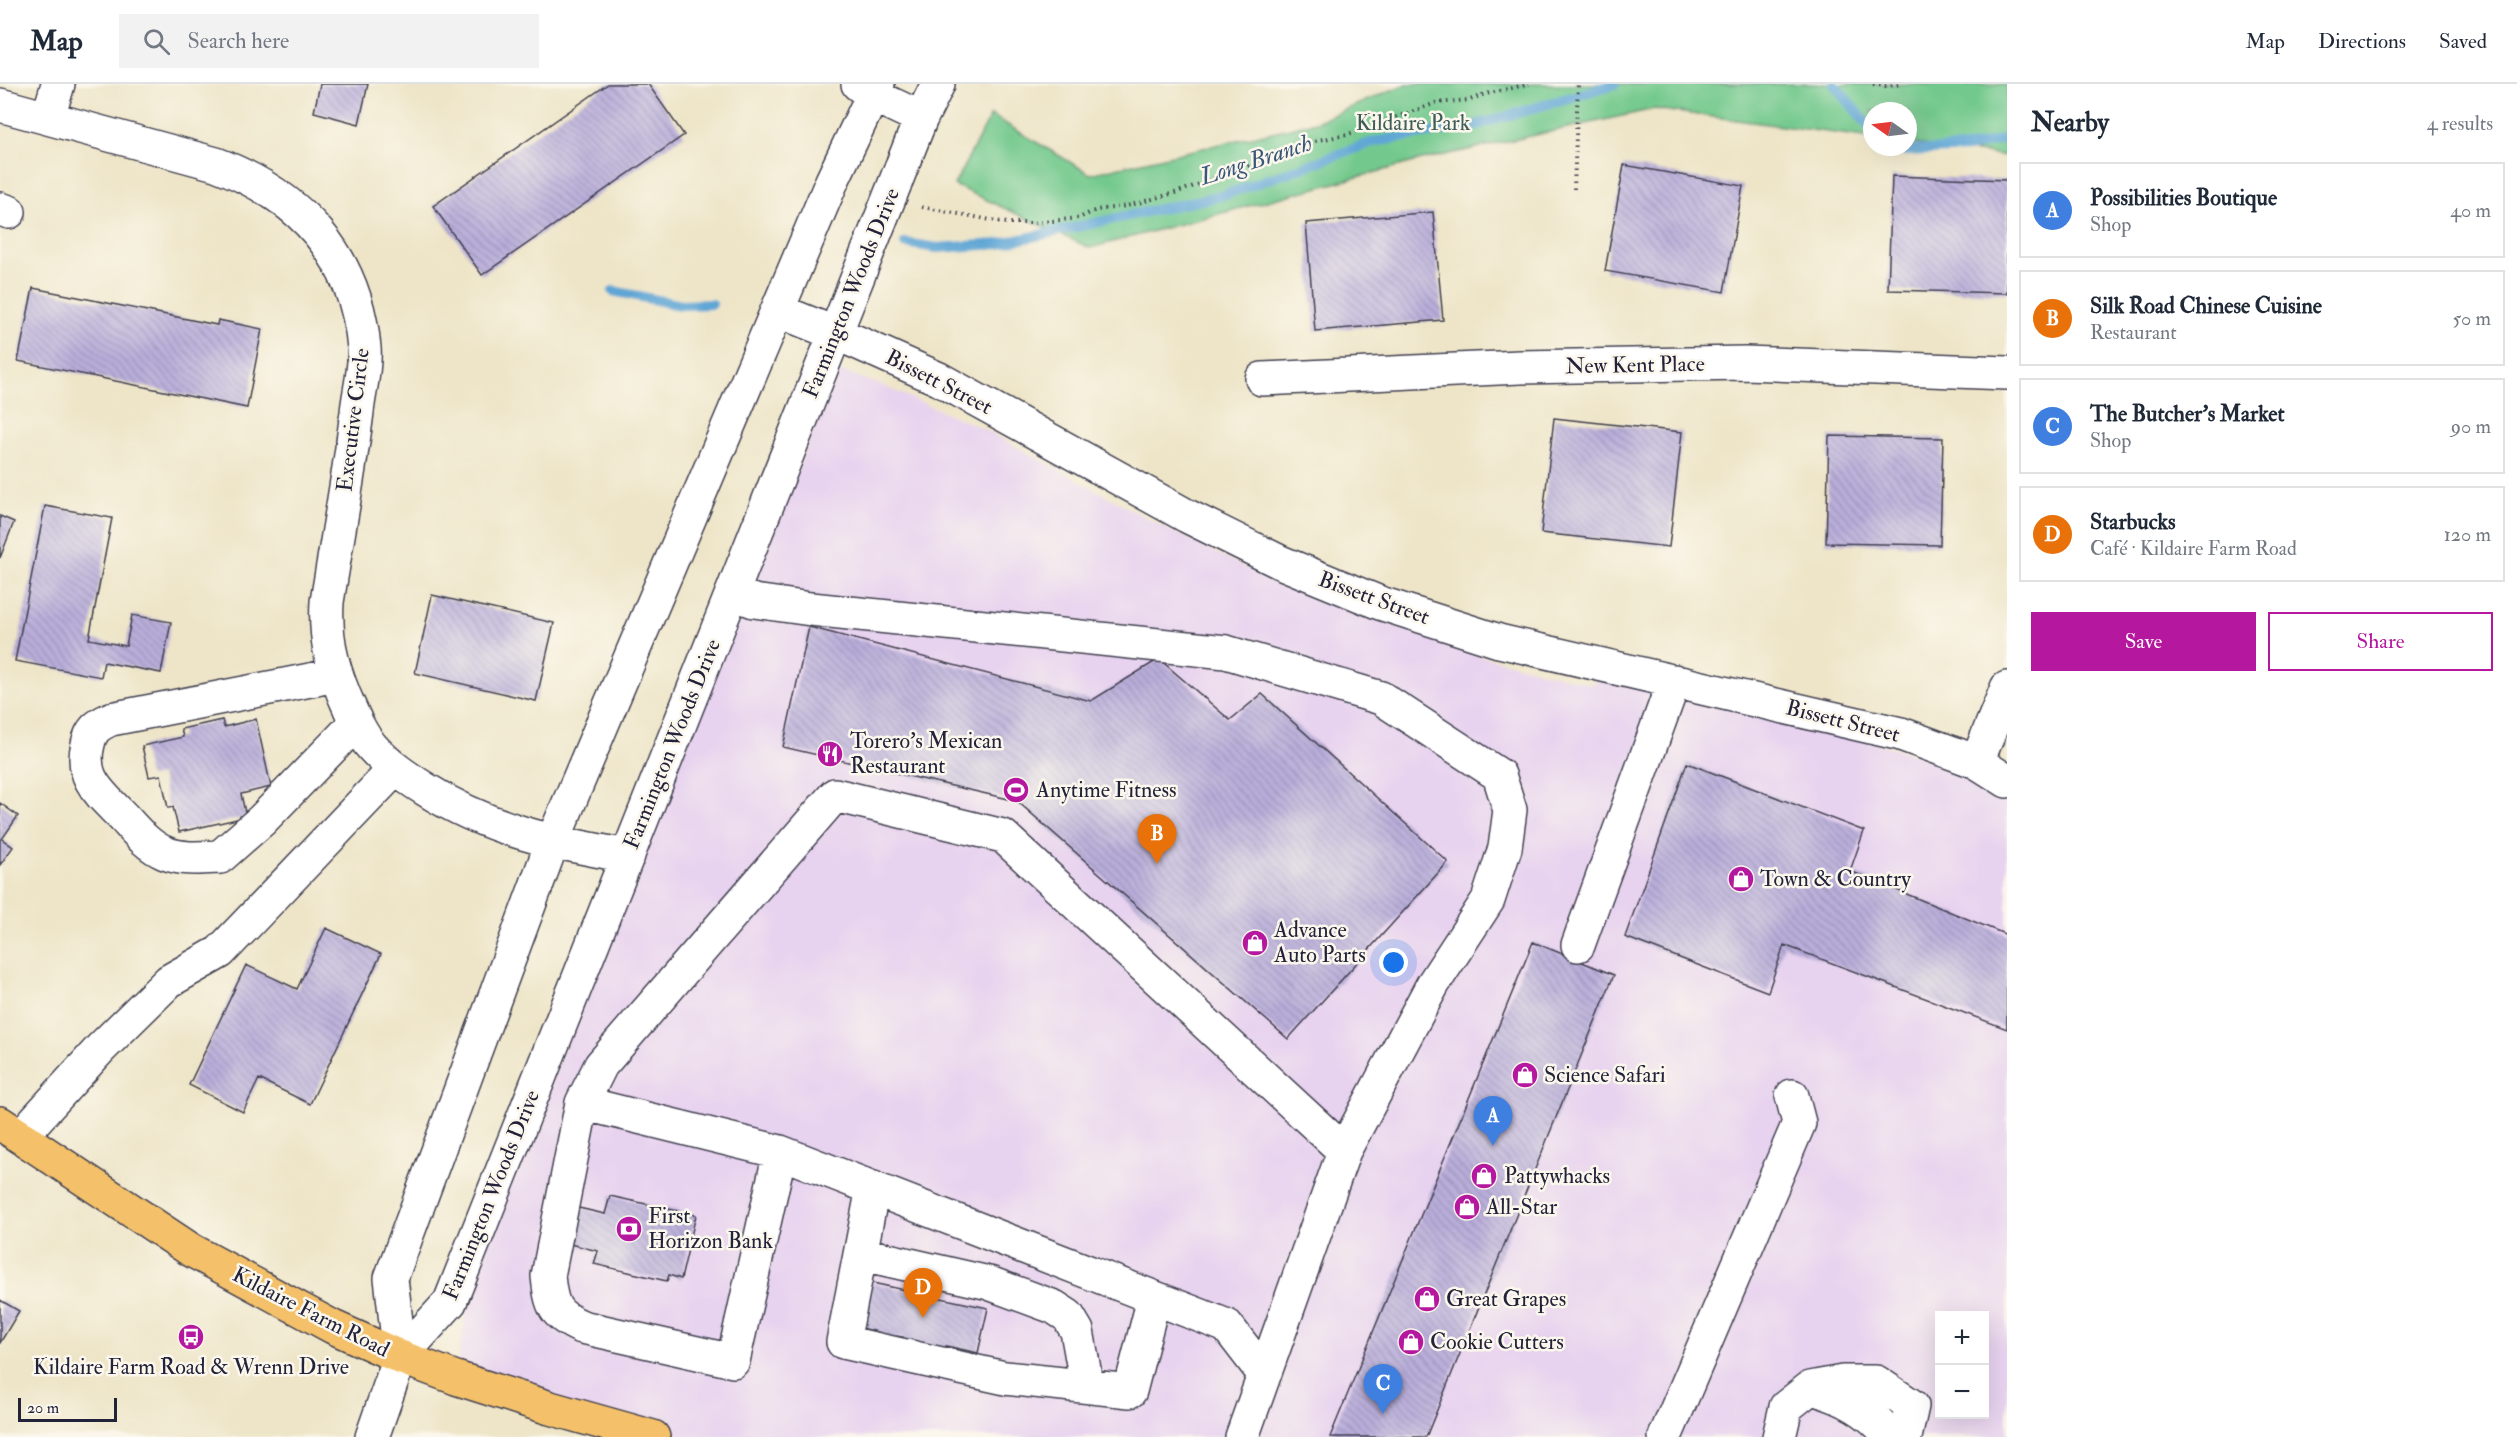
<!DOCTYPE html>
<html lang="en">
<head>
<meta charset="utf-8">
<style>
	body { margin:0; font-family:"IM FELL Double Pica",serif; background:#f2f2f3; color:#1f2937 }
	.controls { position:absolute; right:18px; bottom:18px; display:grid; overflow:hidden; border-radius:0px; box-shadow:0 6px 24px #0002 }
	.controls button { width:54px; height:54px; display:grid; place-items:center; padding:0; border:0; border-bottom:2px solid #e0e1e3; background:#fff; color:#1f2937; font:30px sans-serif }
	.compass { position:absolute; left:1863px; top:18px; width:54px; height:54px; border-radius:50%; background:#fff; box-shadow:0 6px 24px #0002; rotate:284deg }
	.scale { position:absolute; left:18px; bottom:15px; width:99px; box-sizing:border-box; padding-left:6px; border:3px solid #22223b; border-top:0; font-size:16px; line-height:21px; white-space:nowrap; color:#22223b; -webkit-text-stroke:4px #fbf7ec; paint-order:stroke }
	.you { position:absolute; left:1394px; top:879px; width:21px; height:21px; margin:-15px; border:4px solid #fff; border-radius:50%; background:#1a73e8; box-shadow:0 0 0 9px #1a73e833 }
	.badge { display:grid; place-items:center; width:39px; height:39px; border-radius:50%; background:#b5179e; color:#fff; font-size:20px; font-weight:700 }
	.pin { position:absolute; translate:-50% -50px; filter:drop-shadow(0 2px 3px #0008) }
	.pin::after { content:''; position:absolute; top:32px; width:21px; height:18px; background:inherit; clip-path:polygon(0 0,100% 0,50% 100%) }
	.list { margin:0; padding:0; list-style:none }
	h2 { display:flex; justify-content:space-between; align-items:center; height:78px; margin:0; padding:0 24px; font-size:26px }
	h2 small { font-size:20px; font-weight:400; color:#747a83 }
	.list li { display:grid; grid-template-columns:39px 1fr auto; gap:18px; align-items:center; box-sizing:border-box; height:96px; margin:0 12px 12px; padding:0 12px; border:2px solid #e0e1e3; border-radius:0px }
	.list b { display:block; font-size:22px; white-space:nowrap }
	.list p { margin:0; font-size:20px; white-space:nowrap; color:#747a83 }
	.list em { font-size:20px; font-style:normal; color:#747a83 }
	.actions { display:flex; gap:12px; padding:18px 24px }
	.actions a { flex:1; padding:14px 0; border:2px solid #b5179e; border-radius:0px; text-align:center; font-size:21px; color:#b5179e }
	.actions .main { background:#b5179e; color:#fff }
	.icon { flex:none; width:33px; height:33px; fill:none; stroke:currentColor; stroke-width:2; stroke-linecap:round; stroke-linejoin:round }
	.map { position:relative; flex:none; width:2007px; height:1353px; overflow:hidden }
	header { display:flex; align-items:center; gap:36px; box-sizing:border-box; height:84px; padding:0 30px; background:#fff; border-bottom:2px solid #e0e1e3 }
	header strong { font-size:28px }
	nav { display:flex; gap:33px; margin-inline-start:auto; font-size:21px }
	.search { width:420px; height:54px; background:#f2f2f3; display:flex; align-items:center; gap:15px; box-sizing:border-box; padding:0 21px; border-radius:0px; color:#747a83; font-size:22px }
	main { display:flex }
	aside { flex:1; background:#fff }
	.map>svg:first-child { display:block }
	.built { fill:#e7d2ef; fill-rule:evenodd }
	.green { fill:#73c98d; stroke:#4a7664; stroke-width:1.5 }
	.lines { fill:none; stroke-linecap:round; stroke-linejoin:round }
	.stream { stroke:#5ea6d5; stroke-width:10 }
	.building { fill:url(#building-back-hatch) }
	.minor-casing { stroke:#413f50; stroke-width:36 }
	.major-casing { stroke:#413f50; stroke-width:36 }
	.path { stroke:#413f50; stroke-width:4; stroke-dasharray:1.5 4.5; stroke-linecap:butt }
	.minor { stroke:#fff; stroke-width:33 }
	.major { stroke:#f4c16a; stroke-width:33 }
	.labels { text-anchor:middle; dominant-baseline:central; stroke-width:5; stroke-linejoin:round; paint-order:stroke }
	.park-label { font-size:22px; fill:#3e5c58; stroke:#fbf7ec }
	.street-label { font-size:22px; fill:#22223b; stroke:#fbf7ec }
	.poi-label { font-size:22px; fill:#22223b; stroke:#fbf7ec; text-anchor:start }
	.water-label { font-size:24px; font-style:italic; fill:#3a5779; stroke:#fbf7ec }
</style>
</head>
<body>
<header>
<strong>Map</strong>
<div class="search"><svg class="icon" aria-label="search" viewBox="0 0 24 24"><circle cx="10" cy="10" r="6"/><path d="M15 15l6 6"/></svg>Search here</div>
<nav><a>Map</a><a>Directions</a><a>Saved</a></nav>
</header>
<main>
<div class="map">
<svg width="2007" height="1353" viewBox="0 0 2007 1353">
	<defs>
		<pattern id="building-back-hatch" width="6" height="6" patternUnits="userSpaceOnUse" patternTransform="scale(1.5)"><rect width="6" height="6" fill="#baafdb"/><path d="M-1 5l2 2M0 0l6 6M5-1l2 2" fill="none" stroke="#978eb3"/></pattern>
	</defs>
	<rect width="100%" height="100%" fill="#fbf7ec"/>
	<filter id="ink" filterUnits="userSpaceOnUse"><feTurbulence type="fractalNoise" baseFrequency=".0167" numOctaves="2"/><feDisplacementMap in="SourceGraphic" scale="12" xChannelSelector="R" yChannelSelector="G"/><feConvolveMatrix kernelMatrix="1 2 1 2 8 2 1 2 1" color-interpolation-filters="sRGB"/></filter>
	<filter id="wash" filterUnits="userSpaceOnUse"><feTurbulence type="fractalNoise" baseFrequency=".008" numOctaves="4" result="noise"/><feDisplacementMap in="SourceGraphic" scale="24" xChannelSelector="R" yChannelSelector="G"/><feGaussianBlur stdDeviation="1.35" result="paint"/><feColorMatrix in="noise" values="0 0 0 0 0 0 0 0 0 0 0 0 0 0 0 0 0 1.4 0 .05"/><feComposite in="paint" operator="in"/></filter>
	<g filter="url(#wash)">
		<rect width="100%" height="100%" fill="#eee5c8"/>
		<path class="built" d="M838,286l40,14 106,45 170,93 94,47 110,44 120,42 115,30 9,-21 405,117v656h-1325l-132,-29 -94,-30 14,-96zM1940,1232h44v98h-44z"/>
		<path class="green" d="M1406,0h601v72l-99,-13v-32h-36v27l-218,-29 -232,51 -332,88 -136,-63 37,-70 99,59 226,-52z"/>
		<g class="lines">
			<path class="stream" d="M1834,0l38,46
				M1899,63l6,4 63,-3 39,-10
				M905,159l32,5 61,-4 226,-49 149,-53 104,-17 138,-41
				M613,207l68,14 31,-1"/>
		</g>
		<g id="blocks">
			<path class="building" d="M320,0h48l-9,40 -45,-12z
				M608,0h40l36,51 -202,140 -49,-69z
				M1624,81l119,21 -19,106 -119,-21z
				M1892,92l115,4v113l-119,-3z
				M1433,128l10,108 -128,11 -9,-108z
				M33,204l184,37 1,-5 44,9 -15,79 -229,-47z
				M1554,334l128,14 -13,115 -128,-14z
				M1829,352l114,2 -3,107 -114,-2z
				M45,422l67,12 -23,121 37,7 6,-31 39,7 -10,51 -57,-11 -3,15 -86,-16z
				M0,432l14,6 -14,36z
				M432,511l122,28 -18,78 -121,-28z
				M809,543l282,74 68,-42 71,61 32,-26 186,168 -160,177 -271,-238 -234,-54z
				M256,635l15,68 -30,7 5,23 -67,15 -6,-25 -5,1 -7,-33 -12,2 -7,-31 41,-9 -2,-8 41,-9 2,7z
				M1687,679l177,68 -14,40 157,64v94l-223,-84 -16,47 -143,-55z
				M0,719l18,13 -16,23 11,8 -13,18z
				M326,844l55,26 -71,150 -51,-25 -16,33 -54,-27 57,-120 51,24z
				M1533,858l81,33 -188,462h-96z
				M610,1112l86,19 -15,64 -12,-4 -2,6 -73,-17 4,-13 -36,-9 8,-36 35,8z
				M868,1198l46,10 2,-7 22,5 -2,7 52,11 -10,45 -32,-7 -1,7 -44,-10 2,-6 -6,-1 -2,7 -16,-4 2,-6 -23,-6z
				M0,1216l19,11 -19,32z"/>
		</g>
	</g>
	<g filter="url(#ink)">
		<use href="#blocks" fill-opacity="0" stroke="#413f50" stroke-width="1.5"/>
		<g class="lines">
			<defs>
				<path id="minor" d="M858,0l14,11 49,23
					M0,21l216,59c84,32 140,91 148,184 2,20 -5,44 -7,64 -8,64 -20,127 -30,190 -2,35 4,61 17,93 8,18 15,37 28,52 16,18 34,30 53,42 64,41 129,54 203,67
					M48,34l10,-34
					M0,125l9,3
					M779,227l75,30 85,38 248,137 93,46 100,41 119,38 402,93 76,28 30,19
					M1262,295l258,-12 225,-4 262,10
					M732,509l22,8 57,8 415,43 155,46 118,77 11,35 -5,38 -17,52 -55,84 -89,167 -102,286
					M336,591l-225,44c-14,6 -20,11 -23,25 -9,35 14,51 36,74 12,13 24,28 41,35 18,7 36,5 55,4l42,-37 94,-97
					M1977,678l30,-74
					M1578,861l96,-264
					M582,1019l198,49 447,174 37,48
					M21,1052l80,-88 68,-67 51,-29 174,-182
					M780,1068l-47,209 -151,-34c-28,-12 -31,-21 -34,-51l34,-173 19,-38 234,-270 168,41 341,315
					M873,1104l-30,154 162,36 125,13 24,-93
					M862,1170l127,29 65,24 14,9 9,15 10,55
					M400,1273l-9,-79 161,-435 280,-662 46,-97
					M1812,1304c31,9 58,22 78,49
					M372,1353l28,-80 50,-55 471,-1184 17,-34
					M1665,1353l134,-314 -7,-27
					M1779,1353l7,-30 24,-19 33,-6h33l36,24 -7,31"/>
				<path id="major" d="M0,1039l191,127 142,77 67,30 56,21 94,30 103,29"/>
			</defs>
			<use href="#minor" class="minor-casing"/>
			<use href="#major" class="major-casing"/>
			<path class="path" d="M1873,0l12,2 17,-2
				M1574,105l4,-105
				M922,123l85,16h26l46,-5 17,-8 31,-4 51,-14 140,-52 28,-5 90,-32 34,-3 12,-5 47,-11"/>
			<use href="#minor" class="minor"/>
			<use href="#major" class="major"/>
		</g>
	</g>
	<defs>
		<symbol id="restaurant-disc" viewBox="-11 -11 22 22"><circle r="9.5" fill="#b5179e" stroke="#fbf7ec"/><path d="M-5-6h1v4h1v-4h1v4h1v-4h1v5L-1.5 .5V6h-2V.5L-5-1ZM5-6V6H3V1.5H1.5Q1.5-4 5-6Z" fill="#fff"/></symbol>
		<symbol id="stadium-disc" viewBox="-11 -11 22 22"><circle r="9.5" fill="#b5179e" stroke="#fbf7ec"/><path d="M0-5a6.5 5 0 1 0 0 10a6.5 5 0 1 0 0-10ZM-3.5-1.8h7v3.6h-7Z" fill="#fff"/></symbol>
		<symbol id="shop-disc" viewBox="-11 -11 22 22"><circle r="9.5" fill="#b5179e" stroke="#fbf7ec"/><path d="M-5-2.5h2.3a2.7 3.5 0 0 1 5.4 0H5L5.5 6h-11ZM-1.5-2.5h3a1.5 2.3 0 0 0-3 0Z" fill="#fff"/></symbol>
		<symbol id="bank-disc" viewBox="-11 -11 22 22"><circle r="9.5" fill="#b5179e" stroke="#fbf7ec"/><path d="M-6-4H6V4H-6ZM0-2.3a2.3 2.3 0 1 0 0 4.6a2.3 2.3 0 1 0 0-4.6Z" fill="#fff"/></symbol>
		<symbol id="bus-disc" viewBox="-11 -11 22 22"><circle r="9.5" fill="#b5179e" stroke="#fbf7ec"/><path d="M-5-6H5V4H4V6H2V4H-2V6H-4V4H-5ZM-3.5-4V0h7V-4ZM-3.5 1.2v1.5H-2V1.2ZM2 1.2v1.5H3.5V1.2Z" fill="#fff"/></symbol>
	</defs>
	<g fill-rule="evenodd">
		<use href="#restaurant-disc" x="815" y="655" width="30" height="30"/>
		<use href="#stadium-disc" x="1001" y="691" width="30" height="30"/>
		<use href="#shop-disc" x="1726" y="780" width="30" height="30"/>
		<use href="#shop-disc" x="1240" y="844" width="30" height="30"/>
		<use href="#shop-disc" x="1510" y="976" width="30" height="30"/>
		<use href="#shop-disc" x="1469" y="1077" width="30" height="30"/>
		<use href="#shop-disc" x="1452" y="1108" width="30" height="30"/>
		<use href="#bank-disc" x="614" y="1130" width="30" height="30"/>
		<use href="#shop-disc" x="1412" y="1200" width="30" height="30"/>
		<use href="#bus-disc" x="176" y="1238" width="30" height="30"/>
		<use href="#shop-disc" x="1396" y="1243" width="30" height="30"/>
	</g>
	<g class="labels">
		<g class="park-label">
			<text x="1413" y="39">Kildaire Park</text>
		</g>
		<g class="street-label">
			<text transform="translate(851 209) rotate(-68)">Farmington Woods Drive</text>
			<text transform="translate(1635 281) rotate(-1)">New Kent Place</text>
			<text transform="translate(939 298) rotate(27)">Bissett Street</text>
			<text transform="translate(353 336) rotate(-83)">Executive Circle</text>
			<text transform="translate(1374 514) rotate(20)">Bissett Street</text>
			<text transform="translate(1843 637) rotate(14)">Bissett Street</text>
			<text transform="translate(672 660) rotate(-68)">Farmington Woods Drive</text>
			<text transform="translate(491 1111) rotate(-68)">Farmington Woods Drive</text>
			<text transform="translate(311 1228) rotate(27)">Kildaire Farm Road</text>
		</g>
		<g class="poi-label">
			<text x="850" y="657">Torero's Mexican<tspan x="850" dy="25">Restaurant</tspan></text>
			<text x="1036" y="706">Anytime Fitness</text>
			<text x="1760" y="795">Town &amp; Country</text>
			<text x="1274" y="846">Advance<tspan x="1274" dy="25">Auto Parts</tspan></text>
			<text x="1544" y="991">Science Safari</text>
			<text x="1504" y="1092">Pattywhacks</text>
			<text x="1486" y="1123">All-Star</text>
			<text x="648" y="1132">First<tspan x="648" dy="25">Horizon Bank</tspan></text>
			<text x="1446" y="1215">Great Grapes</text>
			<text x="1430" y="1258">Cookie Cutters</text>
			<text x="191" y="1283" text-anchor="middle">Kildaire Farm Road &amp; Wrenn Drive</text>
		</g>
		<g class="water-label">
			<text transform="translate(1256 76) rotate(-18)">Long Branch</text>
		</g>
	</g>
</svg>
<div class="controls">
<button>+</button>
<button>−</button>
</div>
<svg class="compass" viewBox="-18 -18 36 36"><path d="M0-13l5 13h-10z" fill="#e53935"/><path d="M0 13l5-13h-10z" fill="#747a83"/></svg>
<div class="scale">20 m</div>
<div class="you"></div>
<div class="pin badge" style="left:1493px;top:1062px;background:#3f7fe0">A</div>
<div class="pin badge" style="left:1157px;top:780px;background:#e8710a">B</div>
<div class="pin badge" style="left:1383px;top:1330px;background:#3f7fe0">C</div>
<div class="pin badge" style="left:923px;top:1234px;background:#e8710a">D</div>
</div>
<aside>
<h2>Nearby<small>4 results</small></h2>
<ul class="list">
<li><span class="badge" style="background:#3f7fe0">A</span><div><b>Possibilities Boutique</b><p>Shop</p></div><em>40 m</em></li>
<li><span class="badge" style="background:#e8710a">B</span><div><b>Silk Road Chinese Cuisine</b><p>Restaurant</p></div><em>50 m</em></li>
<li><span class="badge" style="background:#3f7fe0">C</span><div><b>The Butcher's Market</b><p>Shop</p></div><em>90 m</em></li>
<li><span class="badge" style="background:#e8710a">D</span><div><b>Starbucks</b><p>Café · Kildaire Farm Road</p></div><em>120 m</em></li>
</ul>
<div class="actions"><a class="main">Save</a><a>Share</a></div>
</aside>
</main>
</body>
</html>
